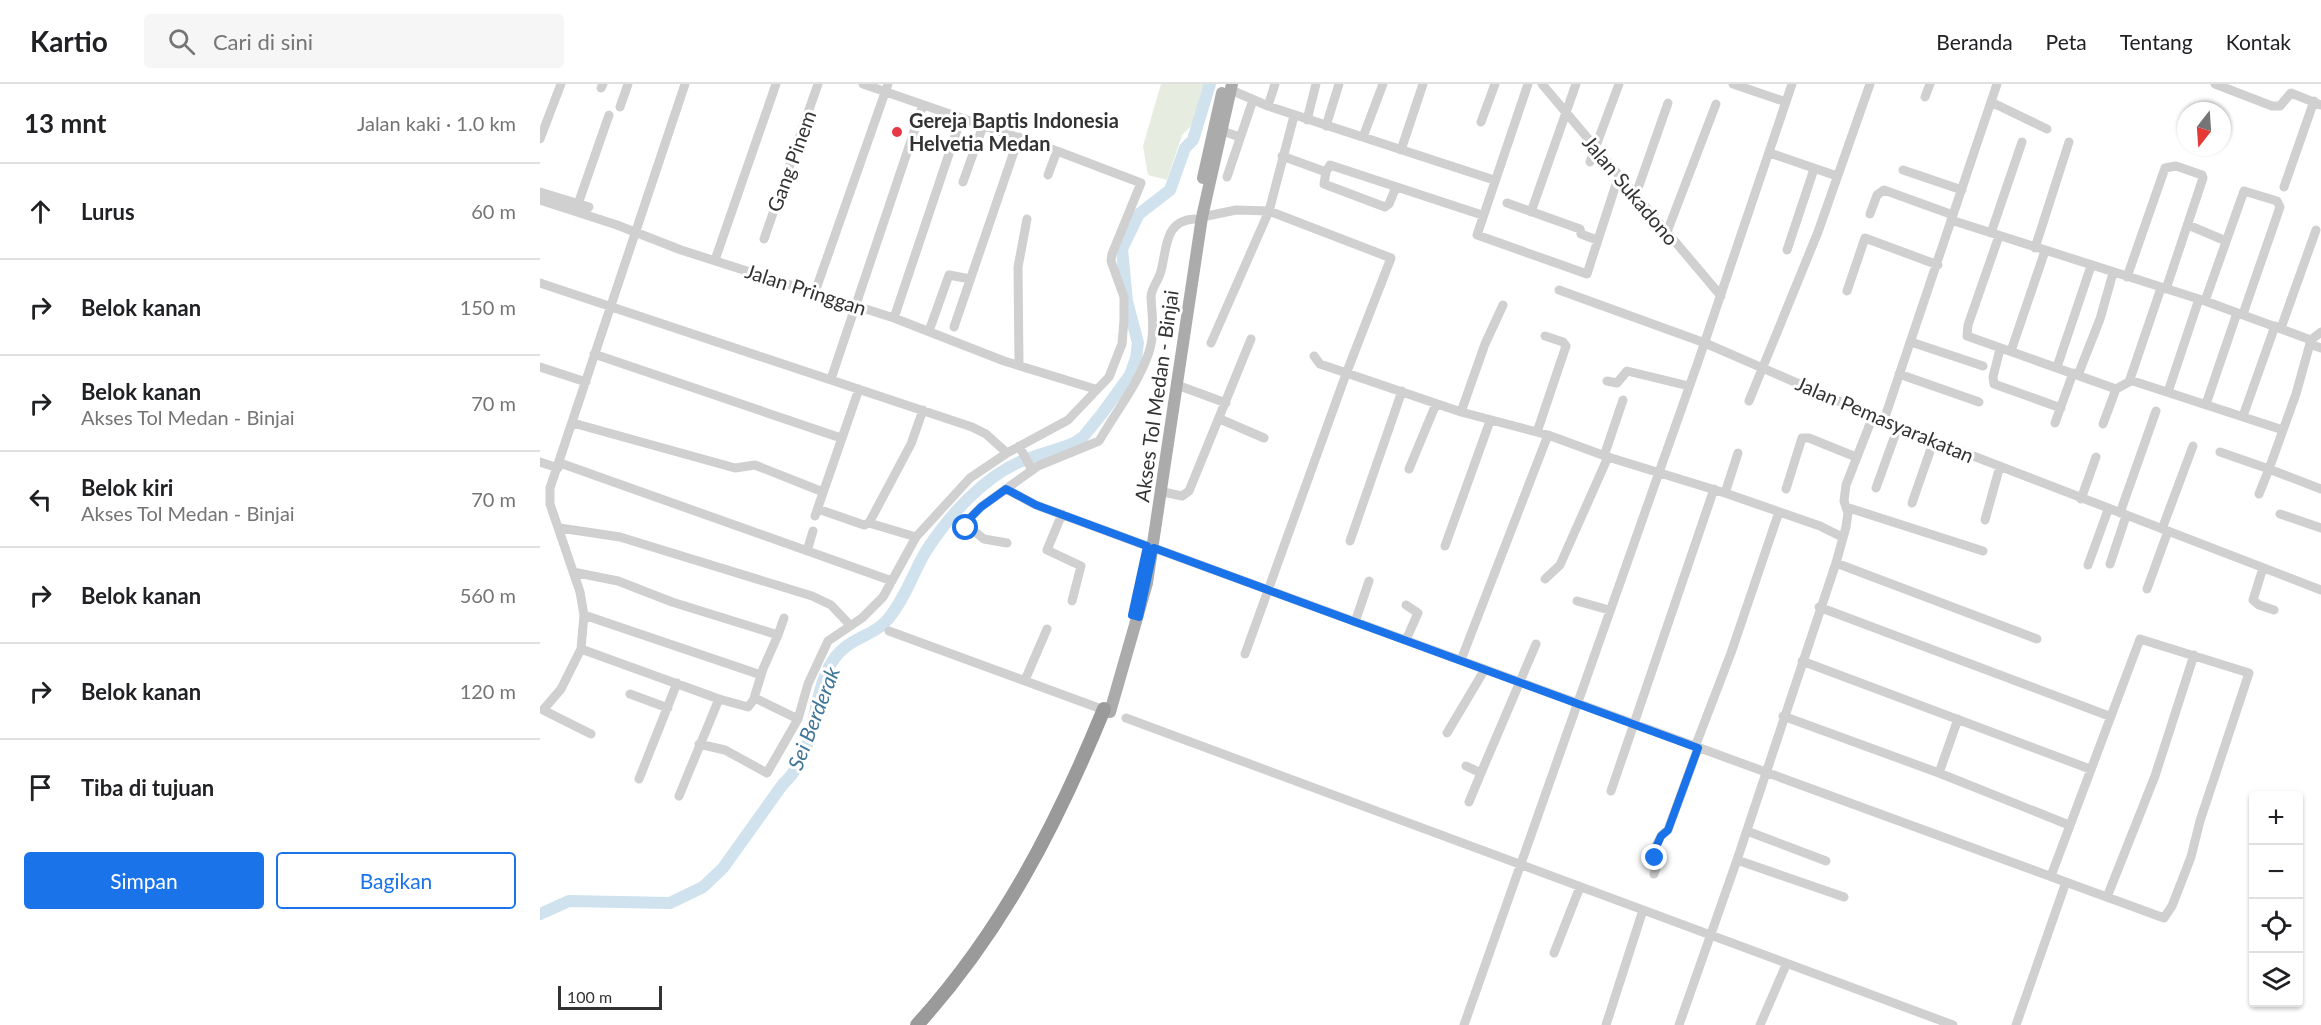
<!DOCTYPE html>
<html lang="id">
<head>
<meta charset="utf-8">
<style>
	body { margin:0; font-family:Lato,sans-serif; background:#f6f6f6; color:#202124 }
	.controls { position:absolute; right:18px; bottom:18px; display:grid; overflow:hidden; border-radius:6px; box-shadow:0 2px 4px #0004 }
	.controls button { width:54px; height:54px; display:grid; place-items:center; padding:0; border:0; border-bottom:2px solid #e0e0e0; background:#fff; color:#202124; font:30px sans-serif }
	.compass { position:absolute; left:1637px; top:18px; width:54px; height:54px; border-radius:50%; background:#fff; box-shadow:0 2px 4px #0004; rotate:197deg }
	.scale { position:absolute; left:18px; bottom:15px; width:104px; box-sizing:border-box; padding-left:6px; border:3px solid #333; border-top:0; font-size:16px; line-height:21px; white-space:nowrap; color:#333; -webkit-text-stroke:4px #fff; paint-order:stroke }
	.stop { position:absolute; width:18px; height:18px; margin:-14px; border:4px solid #1a73e8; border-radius:50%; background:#fff }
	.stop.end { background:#1a73e8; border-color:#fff; box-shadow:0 2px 6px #0008 }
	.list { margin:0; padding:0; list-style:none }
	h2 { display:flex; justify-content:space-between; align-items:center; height:78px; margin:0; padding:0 24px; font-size:26px }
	h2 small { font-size:20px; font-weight:400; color:#757577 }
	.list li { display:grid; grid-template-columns:39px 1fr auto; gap:18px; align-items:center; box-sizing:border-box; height:96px; padding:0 24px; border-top:2px solid #e0e0e0 }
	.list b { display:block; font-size:22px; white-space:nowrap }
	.list p { margin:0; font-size:20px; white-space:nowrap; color:#757577 }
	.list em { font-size:20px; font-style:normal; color:#757577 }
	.actions { display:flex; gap:12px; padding:18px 24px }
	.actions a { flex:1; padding:14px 0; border:2px solid #1a73e8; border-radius:6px; text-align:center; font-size:21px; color:#1a73e8 }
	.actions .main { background:#1a73e8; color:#fff }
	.icon { flex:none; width:33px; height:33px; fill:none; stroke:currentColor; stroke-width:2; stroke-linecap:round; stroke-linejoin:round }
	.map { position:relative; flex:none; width:1781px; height:941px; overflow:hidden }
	header { display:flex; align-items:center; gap:36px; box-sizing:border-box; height:84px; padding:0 30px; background:#fff; border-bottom:2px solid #e0e0e0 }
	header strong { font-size:28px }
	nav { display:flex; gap:33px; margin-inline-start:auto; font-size:21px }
	.search { width:420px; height:54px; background:#f6f6f6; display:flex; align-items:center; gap:15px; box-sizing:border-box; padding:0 21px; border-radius:6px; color:#757577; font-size:22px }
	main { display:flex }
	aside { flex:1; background:#fff }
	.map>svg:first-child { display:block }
	.green { fill:#e6ecdf }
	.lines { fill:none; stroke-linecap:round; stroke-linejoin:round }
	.river { stroke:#cfe2ee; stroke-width:12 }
	.minor { stroke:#d0d0d0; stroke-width:9 }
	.major { stroke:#ababab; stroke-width:12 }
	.highway { stroke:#9a9a9a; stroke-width:14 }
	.route { stroke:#1a73e8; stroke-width:8 }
	.poi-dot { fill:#e63946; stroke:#fff; stroke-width:2 }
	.labels { text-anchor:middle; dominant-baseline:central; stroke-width:6; stroke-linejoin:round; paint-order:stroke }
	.poi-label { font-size:20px; font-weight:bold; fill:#333; stroke:#fff; text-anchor:start }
	.street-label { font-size:20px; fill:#333; stroke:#fff }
	.water-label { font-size:21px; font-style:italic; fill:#3f7597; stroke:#fff }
</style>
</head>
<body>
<header>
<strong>Kartio</strong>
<div class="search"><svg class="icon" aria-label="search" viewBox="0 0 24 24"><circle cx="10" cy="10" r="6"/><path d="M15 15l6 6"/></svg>Cari di sini</div>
<nav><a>Beranda</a><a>Peta</a><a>Tentang</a><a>Kontak</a></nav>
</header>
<main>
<aside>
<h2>13 mnt<small>Jalan kaki · 1.0 km</small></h2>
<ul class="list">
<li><svg class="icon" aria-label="ahead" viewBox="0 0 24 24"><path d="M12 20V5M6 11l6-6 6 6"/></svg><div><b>Lurus</b></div><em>60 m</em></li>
<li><svg class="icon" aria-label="right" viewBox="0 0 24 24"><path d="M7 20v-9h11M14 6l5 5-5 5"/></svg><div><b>Belok kanan</b></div><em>150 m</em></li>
<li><svg class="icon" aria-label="right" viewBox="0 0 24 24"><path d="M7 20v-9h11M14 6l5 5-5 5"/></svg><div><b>Belok kanan</b><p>Akses Tol Medan - Binjai</p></div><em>70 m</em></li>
<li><svg class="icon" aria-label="left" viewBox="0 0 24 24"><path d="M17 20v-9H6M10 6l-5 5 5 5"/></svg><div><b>Belok kiri</b><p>Akses Tol Medan - Binjai</p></div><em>70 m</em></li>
<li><svg class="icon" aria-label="right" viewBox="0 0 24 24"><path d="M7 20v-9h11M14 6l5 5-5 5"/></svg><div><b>Belok kanan</b></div><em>560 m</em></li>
<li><svg class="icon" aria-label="right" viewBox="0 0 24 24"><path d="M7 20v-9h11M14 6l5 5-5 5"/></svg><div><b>Belok kanan</b></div><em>120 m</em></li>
<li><svg class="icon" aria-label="arrive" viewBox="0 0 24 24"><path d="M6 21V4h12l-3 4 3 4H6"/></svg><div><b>Tiba di tujuan</b></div></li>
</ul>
<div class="actions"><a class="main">Simpan</a><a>Bagikan</a></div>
</aside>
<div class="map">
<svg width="1781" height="941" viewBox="0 0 1781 941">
	<rect width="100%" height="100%" fill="#fff"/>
	<path class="green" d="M621,0h45l-13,40 -11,11 -15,45 -19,-5 -5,-29z"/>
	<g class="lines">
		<path class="river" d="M0,830l29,-13 101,2 33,-16 20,-19 60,-84c34,-31 27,-79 46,-117 16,-31 43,-28 59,-48 17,-20 25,-46 38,-68 22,-34 57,-74 96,-90 17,-7 35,-11 52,-18l9,-6 18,-22 29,-40 6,-17 2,-15 -11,-42 -5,-52 17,-35 31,-24 15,-42 8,-8 17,-56"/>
		<path class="minor" d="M735,0l-7,22 226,74
			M988,0l-51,151 110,39 32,-99
			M1002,0l179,212
			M1193,0l53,18
			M1675,0l57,22h8l11,-13 30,12
			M61,4l2,-4
			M691,6l37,16
			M1385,13l5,-13
			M1451,18l56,27
			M80,23l8,-23
			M767,36l9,-36
			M941,38l14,-38
			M786,42l13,-42
			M676,45l24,8
			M823,53l20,-53
			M0,55l21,-55
			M861,66l22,-66
			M1230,69l67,23
			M742,72l44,16 4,-7 152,50
			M1050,78l29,-78
			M1363,86l59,20
			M786,88l-2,12 61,23 4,-3 7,-17
			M508,91l9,-24
			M687,93l26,-77
			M423,98l20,-56
			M1744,103l30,-86
			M0,108l49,15
			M1096,110l32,-91
			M0,116l77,25 64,25 213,68 110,43 91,28
			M967,119l73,26 1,5 16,6
			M38,120l31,-89
			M991,128l45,-128
			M1330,130l7,-19 7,-5 69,25
			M662,133l34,-7 33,1 122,47 -45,116 -101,280
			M1411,136l254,81 106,39
			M1648,141l38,16
			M1127,148l49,-128
			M1451,149l31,-91
			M1459,152l-31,89 -1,11 149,53 13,-7 32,-94
			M224,155l54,-155
			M1495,164l34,-106
			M1247,166l27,-81
			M175,176l61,-176
			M1587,193l38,-109 11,-2 26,9 1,3 -37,111
			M0,199l432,144 14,7 21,19
			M1019,206l146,53 193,84 423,163
			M1307,207l18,-53 73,27
			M275,208l73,-208
			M1665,217l39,-110 33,10 3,6 -37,107
			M354,234l67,-200
			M414,243l65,-190
			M1741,244l35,-98
			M389,247l20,-56 21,4
			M1781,248l-10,8 -15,54 -27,75 52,20
			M1371,258l72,24
			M671,259l58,-132 25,-95
			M1770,260l11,4
			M1460,265l-7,28 1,7 67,24
			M1471,267l34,-100
			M54,270l247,84
			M774,272l6,8 141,48 87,23 60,22 117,36 95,33 22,11
			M479,281l-1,-98 9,-48
			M0,283l46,15
			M1517,283l34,-101
			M1359,290l80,28
			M1538,291l22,-56 13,-46
			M291,295l92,-274
			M1590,296l153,50
			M1067,297l10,2 10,-12 62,15
			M637,301l49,18
			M1628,308l31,-93
			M1209,317l69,-169 52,-148
			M1666,320l31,-91
			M921,328l24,-68 18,-39
			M1703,332l32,-90
			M680,335l44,19
			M1344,336l113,-336
			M33,339l162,45 20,-3 68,27
			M1515,339l18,-50
			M1563,340l13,-35
			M997,348l29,-86 -3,-4 -18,-6
			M479,362l13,24
			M1680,368l49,17 -10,25
			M1064,372l19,-56
			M0,378l18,6
			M20,379l332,118
			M869,385l27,-65
			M1336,404l22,-61
			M466,405l30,16 111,41
			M1246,405l16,-51h7l47,19
			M623,408l19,4 7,-5 62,-152
			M1185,409l13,-40
			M1541,415l15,-42
			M1372,419l22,-63
			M1306,423l137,44
			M278,425l46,16 5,-2 47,14
			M1580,429l36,-102
			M522,430l-15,36 34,16 -9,35
			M1740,430l41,14
			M275,432l44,-127
			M1445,436l15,-54
			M329,439l42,-79 12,-34
			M20,444l60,9 192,59 19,9 18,19
			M1622,445l31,-83
			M810,457l52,-150
			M467,459l-23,-4 -19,-15 16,-17 57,-41 61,-25 3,-5c16,-27 37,-54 47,-84 6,-18 3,-37 2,-55 0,-9 8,-17 10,-26 6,-22 3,-50 33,-52
			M905,462l45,-125
			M614,464l1010,370 8,-12 19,-49 9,-36 49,-148 -109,-34 -89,237
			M267,467l6,-20
			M1296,479l201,76
			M1570,480l16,-48
			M1548,481l20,-55
			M1723,484l-10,32 6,5 15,5
			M33,488l45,9 54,21 106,33 -15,34 -9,29
			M1005,495l15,-14 48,-108
			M1607,505l21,-58
			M1037,517l32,9
			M866,521l12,8 -12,27
			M1279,523l290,109
			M44,531l177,60
			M815,538l14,-41
			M349,547l218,80
			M238,551l6,-17
			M41,565l138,50 29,8 7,-9 43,21
			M921,576l87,-225
			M1262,577l288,108
			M485,596l22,-51
			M90,610l38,14
			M1243,632l156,57 130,52
			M586,634l827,307
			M907,649l38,-64
			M51,650l-48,-24 18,-21 20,-40 3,-34 -4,-23 -30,-88v-16l135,-404
			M159,660l26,6 42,23 31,-54 10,-35 20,-43 34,-23 21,-21 33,-60 54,-59 37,-25 61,-33 41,-43 13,-33 2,-24v-23l-13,-36 1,-7 29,-71 -84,-32 -194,-67
			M1155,663l36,-94 48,-141
			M926,682l15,7 55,-129
			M1399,689l19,-54
			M99,695l38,-96
			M1071,707l103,-302
			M139,712l40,-97
			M929,718l12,-29
			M1207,747l79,30
			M1197,776l107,37
			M1114,790l5,-14 -7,-6 9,-18 7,-6 30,-82
			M1567,813l48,-121 39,-121
			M1014,869l26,-66
			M924,941l234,-663 94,-278
			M1066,941l37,-115
			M1139,941l58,-165 99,-297 10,-36 2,-14 -4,-12 2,-16 27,-69
			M1220,941l26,-60
			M1476,941l50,-143"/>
		<path class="major" d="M663,94l19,-85
			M570,628l37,-129 55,-366 30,-133"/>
		<path class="highway" d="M377,941c85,-94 139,-199 187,-316"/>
	</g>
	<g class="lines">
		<path class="route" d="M426,444v-6l15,-15 25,-18 30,16 111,41 -15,69 7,2 15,-69 544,200 -30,82 -7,6 -8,18 2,4"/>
	</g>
	<circle class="poi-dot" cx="357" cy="48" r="6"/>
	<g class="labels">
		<g class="poi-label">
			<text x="369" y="36">Gereja Baptis Indonesia<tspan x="369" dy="23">Helvetia Medan</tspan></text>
		</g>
		<g class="street-label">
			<text transform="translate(251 77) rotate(-70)">Gang Pinem</text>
			<text transform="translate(1091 106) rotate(50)">Jalan Sukadono</text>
			<text transform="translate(266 205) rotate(18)">Jalan Pringgan</text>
			<text transform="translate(616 312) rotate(-82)">Akses Tol Medan - Binjai</text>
			<text transform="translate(1345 335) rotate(23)">Jalan Pemasyarakatan</text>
		</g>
		<g class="water-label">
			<text transform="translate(273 634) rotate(-69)">Sei Berderak</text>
		</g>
	</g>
</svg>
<div class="controls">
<button>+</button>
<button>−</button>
<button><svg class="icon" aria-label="locate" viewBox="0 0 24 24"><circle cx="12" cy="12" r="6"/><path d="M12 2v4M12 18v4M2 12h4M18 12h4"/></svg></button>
<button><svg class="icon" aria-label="layers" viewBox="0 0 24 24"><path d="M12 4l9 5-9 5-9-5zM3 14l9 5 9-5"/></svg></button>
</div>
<svg class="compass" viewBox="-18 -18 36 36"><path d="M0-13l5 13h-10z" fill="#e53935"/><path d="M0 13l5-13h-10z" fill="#757577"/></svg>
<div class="scale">100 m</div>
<div class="stop" style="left:426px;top:444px"></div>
<div class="stop end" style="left:1115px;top:774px"></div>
</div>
</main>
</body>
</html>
